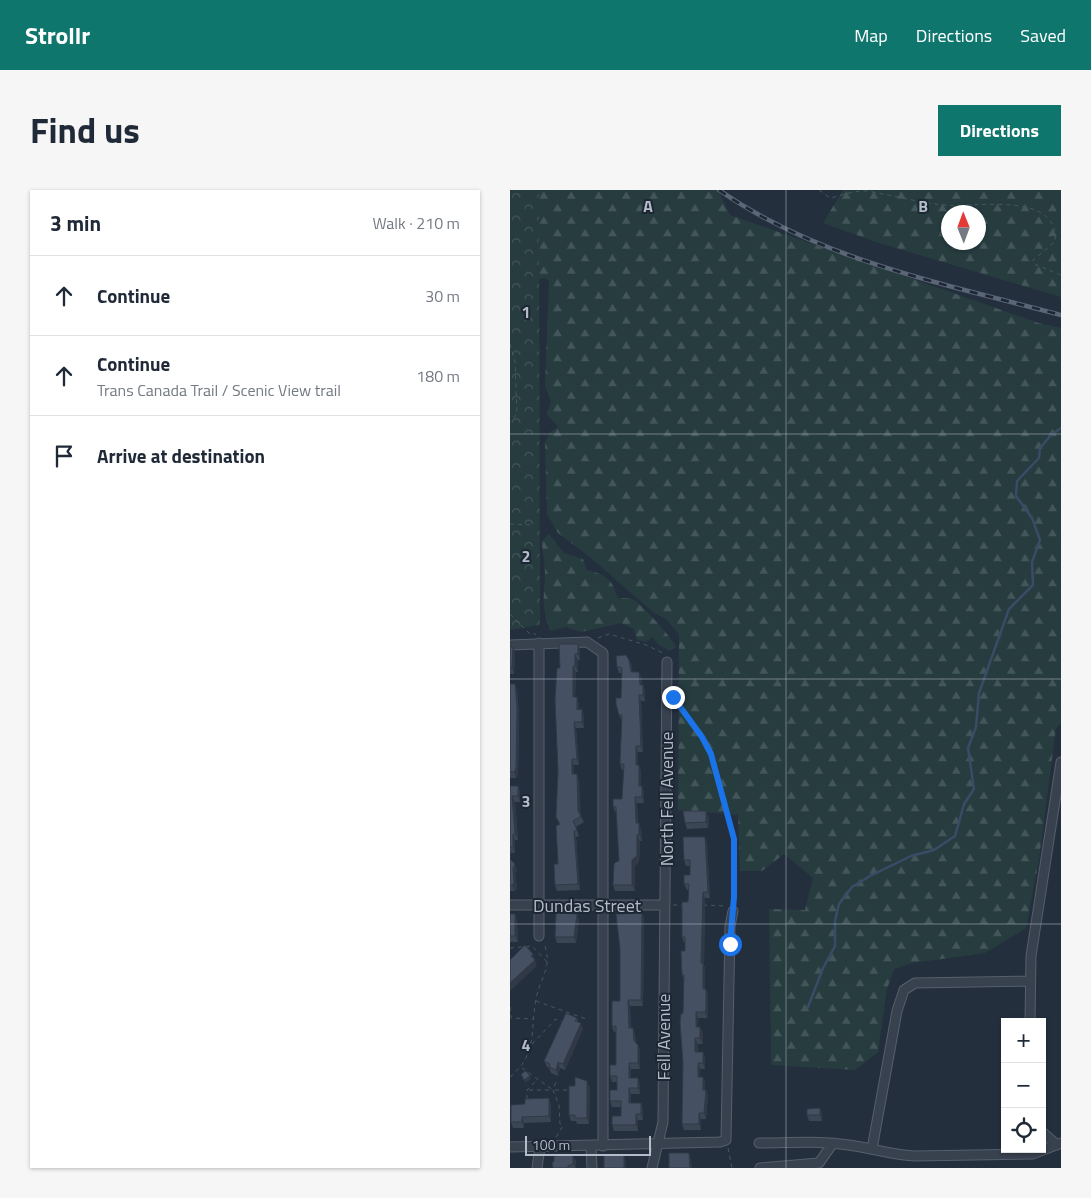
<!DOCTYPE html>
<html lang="en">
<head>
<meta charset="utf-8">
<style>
	body { margin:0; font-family:"Titillium Web",sans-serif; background:#f6f6f7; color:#1f2937 }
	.controls { position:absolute; right:15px; bottom:15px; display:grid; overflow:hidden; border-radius:0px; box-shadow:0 1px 4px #0004 }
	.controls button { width:45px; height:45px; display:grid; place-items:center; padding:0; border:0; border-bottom:1px solid #e0e1e3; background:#fff; color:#1f2937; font:25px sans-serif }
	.compass { position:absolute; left:431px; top:15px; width:45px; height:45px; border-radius:50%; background:#fff; box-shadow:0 1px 4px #0004; rotate:359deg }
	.scale { position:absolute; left:15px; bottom:12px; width:126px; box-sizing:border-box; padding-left:5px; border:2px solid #b4bcc9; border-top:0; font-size:14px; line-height:18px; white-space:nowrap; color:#b4bcc9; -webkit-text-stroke:4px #1d2633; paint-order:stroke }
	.stop { position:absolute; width:15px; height:15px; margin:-11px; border:4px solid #1a73e8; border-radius:50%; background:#fff }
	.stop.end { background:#1a73e8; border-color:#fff; box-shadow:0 1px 5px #0008 }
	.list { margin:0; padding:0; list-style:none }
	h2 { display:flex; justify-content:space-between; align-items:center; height:65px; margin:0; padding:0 20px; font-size:21px }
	h2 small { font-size:16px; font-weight:400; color:#747a83 }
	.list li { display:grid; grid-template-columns:32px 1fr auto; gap:15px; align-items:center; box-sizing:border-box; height:80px; padding:0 20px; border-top:1px solid #e0e1e3 }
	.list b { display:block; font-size:19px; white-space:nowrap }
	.list p { margin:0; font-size:16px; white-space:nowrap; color:#747a83 }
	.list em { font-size:16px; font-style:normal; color:#747a83 }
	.icon { flex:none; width:28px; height:28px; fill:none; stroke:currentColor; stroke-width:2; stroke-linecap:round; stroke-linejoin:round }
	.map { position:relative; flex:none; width:551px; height:978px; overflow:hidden; border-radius:0px }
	header { display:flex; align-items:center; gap:30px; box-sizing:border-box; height:70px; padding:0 25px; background:#0f766e; color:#fff }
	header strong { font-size:24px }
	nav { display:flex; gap:28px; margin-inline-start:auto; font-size:18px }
	.intro { display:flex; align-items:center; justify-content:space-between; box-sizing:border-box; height:120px; padding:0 30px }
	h1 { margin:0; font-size:35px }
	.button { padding:12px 22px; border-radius:0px; background:#0f766e; color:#fff; font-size:18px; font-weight:700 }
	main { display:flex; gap:30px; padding:0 30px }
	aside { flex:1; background:#fff; border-radius:0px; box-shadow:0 1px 4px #0004 }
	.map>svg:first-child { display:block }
	.forest { fill:url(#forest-firs); fill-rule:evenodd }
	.park { fill:url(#park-crowns) }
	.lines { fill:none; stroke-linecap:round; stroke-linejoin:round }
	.stream { stroke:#394c67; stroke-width:2.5 }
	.minor-casing { stroke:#565f6c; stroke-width:11 }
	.path { stroke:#44595c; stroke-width:1; stroke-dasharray:4 4; stroke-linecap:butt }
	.minor { stroke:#38414e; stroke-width:9 }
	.rail-casing { stroke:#5a6575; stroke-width:4.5 }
	.rail { stroke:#1d2633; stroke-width:2.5; stroke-dasharray:8; stroke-linecap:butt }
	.wall { fill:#3b4654 }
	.shaded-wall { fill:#303945 }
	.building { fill:#455162; stroke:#303945 }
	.route { stroke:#1a73e8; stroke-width:6 }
	.grid { fill:none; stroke:#b4bcc9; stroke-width:1; stroke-opacity:0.55 }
	.labels { text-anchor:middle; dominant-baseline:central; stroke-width:4; stroke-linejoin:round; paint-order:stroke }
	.street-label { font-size:18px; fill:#b4bcc9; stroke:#1d2633 }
	.grid-label { font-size:16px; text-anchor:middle; font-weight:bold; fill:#b4bcc9; stroke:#1d2633; stroke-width:4; stroke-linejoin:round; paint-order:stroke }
</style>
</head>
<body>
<header>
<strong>Strollr</strong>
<nav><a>Map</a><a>Directions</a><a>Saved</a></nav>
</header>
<div class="intro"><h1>Find us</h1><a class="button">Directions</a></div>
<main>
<aside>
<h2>3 min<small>Walk · 210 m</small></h2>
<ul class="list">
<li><svg class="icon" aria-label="ahead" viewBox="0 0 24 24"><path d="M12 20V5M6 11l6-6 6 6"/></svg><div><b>Continue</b></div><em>30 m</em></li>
<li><svg class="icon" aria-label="ahead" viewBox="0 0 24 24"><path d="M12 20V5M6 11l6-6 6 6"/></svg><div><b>Continue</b><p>Trans Canada Trail / Scenic View trail</p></div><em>180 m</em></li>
<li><svg class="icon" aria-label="arrive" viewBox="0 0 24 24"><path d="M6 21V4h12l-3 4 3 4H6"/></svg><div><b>Arrive at destination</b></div></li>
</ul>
</aside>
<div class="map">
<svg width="551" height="978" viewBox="0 0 551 978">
	<defs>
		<pattern id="forest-firs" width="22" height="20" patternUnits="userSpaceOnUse" patternTransform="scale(1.25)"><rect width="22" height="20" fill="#263c3f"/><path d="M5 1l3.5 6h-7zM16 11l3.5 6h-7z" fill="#435659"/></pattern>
		<pattern id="park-crowns" width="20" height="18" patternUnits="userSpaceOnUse" patternTransform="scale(1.25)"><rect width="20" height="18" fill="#263c3f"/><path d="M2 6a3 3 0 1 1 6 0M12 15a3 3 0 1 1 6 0" fill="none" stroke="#435659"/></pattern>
	</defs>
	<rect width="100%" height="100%" fill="#242f3e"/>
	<path class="forest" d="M0,0h208l12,25 309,108 22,5v395l-5,5 -17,131 -13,69 -41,25 -73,10 -18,6 -7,20 -9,63 -23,18 -84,-5 -2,-156 36,1 8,-32 -29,-24 -22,17h-22l-2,-56 -60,-5 1,-176 -14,-16 -11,-5 -64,-56 -32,-24 -11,-19 -2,-71 5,-11 8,-5 -12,-13 5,-12 -6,-16 4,-105 -4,-3 -10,1z
		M333,0h218v107l-182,-54 -56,-20zM468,22v30h-30v-30z
		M39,344l15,19 19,6 4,11c21,6 24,8 31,28 5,0 12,0 16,2 7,4 41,41 42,47l-6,4 -11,-6 -7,-8 -6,5 -9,-2 -3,-11 -13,-6 -40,9 -15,-5 -16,4c-9,-26 -6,-33 -5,-58 0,-10 -3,-22 -3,-32z"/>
	<path class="park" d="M0,0h29l1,435 -30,5z"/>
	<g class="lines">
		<path class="stream" d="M298,817l15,-39 12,-22v-25l4,-17 13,-17 18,-11 41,-20 23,-6 21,-14 9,-32 10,-15 -6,-41 8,-21 3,-34 30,-84 24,-24 -1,-23 8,-22 -8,-22 -16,-22 1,-15 22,-23 1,-10 11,-13 10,-7"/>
		<defs>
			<path id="minor" d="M29,453v293
				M0,455l77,-3 16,11v493
				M0,715h154
				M520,832l1,-66 30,-194
				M532,942l15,13
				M249,953c32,0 65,-3 96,3 21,3 40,10 61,10l117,-2 28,-11
				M81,956l1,22
				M0,957l210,-5 6,-2 4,-214 3,-15
				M362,959l25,-138 7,-21 11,-7 115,-2
				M27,978l3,-21
				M142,978l11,-46 4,-460
				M250,978l59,-5 14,-20"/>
		</defs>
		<use href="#minor" class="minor-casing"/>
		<path class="path" d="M309,0l11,8c10,-2 20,-6 30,-7 7,-1 16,2 23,3 20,4 40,9 61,11 30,3 116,-15 111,37l-22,18 1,4 27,11
			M0,154l5,18 2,52 -7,8
			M0,334l23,1
			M0,424l20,20h6
			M88,448l11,-4 37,11 19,9
			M165,511l27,36 9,17 23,85v64
			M163,715h9
			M193,715l24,1
			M0,758l22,-2 17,18
			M26,811l50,18
			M0,817l1,11 23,1
			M22,854l24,-25 6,3
			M12,878l31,22h18
			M0,887c28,-23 20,-46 26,-78 5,-25 17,-30 8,-56
			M19,900h23
			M17,909v-9l11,-11
			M46,947l7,-11 -3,-2 -1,-19 -6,-15 3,-8
			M218,958l4,20"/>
		<use href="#minor" class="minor"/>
		<defs>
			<path id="rail" d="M209,0c100,70 226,94 342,125"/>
		</defs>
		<use href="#rail" class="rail-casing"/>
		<use href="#rail" class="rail"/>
	</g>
	<path class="wall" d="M68,454l2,6v10h-2v12h-2l-1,25 4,6v7l5,5v13h-8l3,37h-5v9l5,6 1,35 4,7 -8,5 3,9 -3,1 4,53 -23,1 -2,-6 3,-21 1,-40 -3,-7 2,-45 2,-104z
		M0,457l5,6 -1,21h-4z
		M119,470l3,6v6l10,6v7l3,5v11h-4l2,51h-5v13l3,6v15l3,6v11h-7l1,20 3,6 1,12h-2l-1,21 -4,4v25h-20l-2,-6 6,-24 -2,-49h-2l-2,-6 9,-7 2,-29h-2l-2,-6 2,-43 -3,-6 2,-17 1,-25h-3l-2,-6z
		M0,494l7,6 2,25 -1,59 -2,4h-6z
		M0,596h8l2,6v10h-5l3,38h-3v13h-4v7l6,10 -2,4 2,15 -3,2h-4z
		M199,627l-1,11 -21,1 -2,-6z
		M197,653l3,55h-5l-1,67 1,4v20h1l2,6v20l-1,3h-9v9h2l3,6v11h-5v8h5l2,6v11h-5v8h3l2,6v7h1l2,6 -2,23h-5v11h-17l-2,-6 2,-144 -2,-5 3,-24v-8h-1l-2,-6 6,-35 1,-12h-2l-3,-6 6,-9v-9h-4l-2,-6z
		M132,723l2,6 -1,87h-13l1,22h2l2,6 1,9 2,2 2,6v18h-9v9l9,6v10h-9v9h10l2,6v11h-5v11h-24l-2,-6 9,-9v-9h-9l-2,-6 7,-11v-8h-5l-2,-6 6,-11v-33h-2l-2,-5 8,-26z
		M0,724h5l2,6 1,22h-8z
		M67,724l2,6 -3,23h-19l-2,-6z
		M67,828l1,4 5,7 -18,41 -5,-2 -2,8 -7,-3 -2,-5 -2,-1 -3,-6z
		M80,897l-1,37h-12l-1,-3h-5l-2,-6z
		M41,914v18l-27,1v5h-11l-2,-6z
		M310,918l2,6v7h-13l-2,-6z
		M63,965l3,6v7h-23l1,-6z"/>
	<path class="shaded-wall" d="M68,454l2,6v10l-2,-6z
		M3,457l2,6 -1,21 -2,-6z
		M65,464l3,6v12l-3,-6z
		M119,470l3,6 1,12 -2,-6z
		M63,476l3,6 -1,31 -2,-6z
		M129,482l3,6v13l-2,-6z
		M5,494l2,6 2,25 -1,59 -2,4 -2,-6z
		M133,495l2,5v11l-2,-6z
		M129,505l2,6 2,51 -2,-6z
		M67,507l2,6v13l-2,-6z
		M72,519l2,6v13l-2,-6z
		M64,532l2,6 3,37 -2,-6z
		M126,556l2,6v19l-2,-6z
		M62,569l2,6v15l-2,-6z
		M129,575l2,6v21l-2,-6z
		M67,584l2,6 2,37 -3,-6z
		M8,596l2,6v10l-2,-6z
		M132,596l2,6v11l-2,-6z
		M2,606l3,6 3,38 -3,-6z
		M125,607l2,6 1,26 -2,-6z
		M196,621l3,6 -1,11 -2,-6z
		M129,633l2,6 1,12 -3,-6z
		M64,641l2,6 4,53 -2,-6z
		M3,644l2,6v13l-2,-6z
		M127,645l3,6 -1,21 -4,4v25l-3,-6v-25z
		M195,647l2,6 3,55 -2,-6z
		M0,660l1,3v11l-1,-3z
		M5,674l2,6 -2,4 2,15 -3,2 -2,-6 1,-17z
		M193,702l2,6 -1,67 1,4v26l-2,-6 -2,-26z
		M132,723l2,6 -1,87 -2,-6z
		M5,724l2,6 1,22 -3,-6z
		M67,724l2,6 -3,23 -2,-6z
		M23,764l4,12 -27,25v-8z
		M196,799l2,6v20l-1,3 -2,-6z
		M118,810l2,6 1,28 -2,-6z
		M186,822l2,6v15l-2,-6z
		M71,833l2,6 -18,41 -2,-6z
		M190,837l3,6v11l-3,-6z
		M123,838l2,6 1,13 -2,-6z
		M185,848l3,6 -1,14 -2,-6z
		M128,855l2,6v18l-2,-6z
		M193,862l2,6v11l-2,-6z
		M48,872l2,6 -2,8 -2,-6z
		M119,873l2,6v15l-2,-6z
		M188,873l2,6v14l-2,-6z
		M20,886l1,3 -6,4 -1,-3z
		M193,887l2,6v13l-2,-6z
		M128,888l2,6v10l-2,-6z
		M77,891l3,6 -1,37 -2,-6z
		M119,898l2,6v15l-2,-6z
		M196,900l2,6 -2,23 -2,-6z
		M39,908l2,6v18l-2,-6z
		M131,913l2,6v11l-2,-6z
		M310,918l2,6v7l-2,-6z
		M189,923l2,6v11l-2,-6z
		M126,924l2,6v11l-2,-6z
		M12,927l2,6v5l-2,-6z
		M179,963l2,6 1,9h-2z
		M63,965l3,6v7h-1l-2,-4z
		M114,965l2,6v7h-2z"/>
	<path class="building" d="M49,454h19v10h-3v12h-2v31h4v13l5,-1v13h-8l3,37h-5v15h5l1,37 3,5 -8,5 4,9 -3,1 4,53 -23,1 -1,-21h4l-2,-38 4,-2 -4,-7 2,-45 -3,-72 2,-32h3z
		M0,457h3l-1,21h-2z
		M116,465l3,5 2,12h8l1,13h3v10h-4l2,51h-5v19h3v21h3v11h-7l1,26h3v12h-2v21l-5,4v25h-19l1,-21 2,-2 3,-1 -3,-54 -3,-1v-7h9l2,-35h-4l2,-49h-3l-3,-11v-6h5l1,-29 -1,-2h-4l-1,-11z
		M0,494h5l2,25 -1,59 -2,4h-4z
		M0,596h8v10h-6l3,38h-2v13h-3z
		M173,621h23v11l-21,1z
		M173,647h22l3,55h-5l-2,71h2v26h3v20l-1,3h-9v15h4v11h-5v14h8v11h-5v14h5v13h3l-2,23h-5v11h-17l1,-61 -3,-41 1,-8 2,-1 1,-38h-2l-1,-24h4v-14h-3v-35h6l1,-18h-5v-9h6v-15h-6z
		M0,669l5,5 -2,4 1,15 -2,2h-2z
		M46,723l21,1 -3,23h-19z
		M132,723l-1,87h-13l1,28h4l1,13 4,4v18h-9v15h9v10h-9v15h12v11h-5v11h-24v-9h9v-15h-11v-11h7v-14h-7v-11h6v-39l-4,1v-26h8v-52l-4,-35z
		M0,724h5v22h-5z
		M15,755l8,9 -2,2 4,4 -25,23v-23z
		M56,823l11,5 -2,3 6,2 -18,41 -5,-2 -2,8 -7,-3 1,-3 -6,-3z
		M16,881l4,5 -6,4 -3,-6z
		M65,887l12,4v37h-12v-3h-6v-29h6z
		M39,908v18l-27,1v5h-11v-17l14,-1v-5z
		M310,918v7h-13v-6z
		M159,963h20l1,15h-21z
		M63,965v9l-5,2v2h-15l-1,-6h2v-6z
		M94,965h20v13h-20z"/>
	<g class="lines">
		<path class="route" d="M163,507l29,40 9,17 23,85v58l-4,47"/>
	</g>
	<path class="grid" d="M276,0v978M0,244h551M0,489h551M0,734h551"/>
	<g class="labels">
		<g class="street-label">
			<text transform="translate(156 609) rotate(-90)">North Fell Avenue</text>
			<text x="77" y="715">Dundas Street</text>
			<text transform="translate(153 847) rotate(-90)">Fell Avenue</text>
		</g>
	</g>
	<g class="grid-label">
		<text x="138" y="22">A</text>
		<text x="413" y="22">B</text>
		<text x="16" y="128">1</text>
		<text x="16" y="372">2</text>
		<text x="16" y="617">3</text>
		<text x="16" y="861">4</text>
	</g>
</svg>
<div class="controls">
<button>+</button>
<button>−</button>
<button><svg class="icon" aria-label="locate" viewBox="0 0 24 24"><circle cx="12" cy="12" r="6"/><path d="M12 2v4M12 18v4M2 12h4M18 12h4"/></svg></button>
</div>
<svg class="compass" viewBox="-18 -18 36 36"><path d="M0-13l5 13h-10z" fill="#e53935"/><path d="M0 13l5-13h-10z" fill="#747a83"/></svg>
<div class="scale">100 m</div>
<div class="stop" style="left:220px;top:754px"></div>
<div class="stop end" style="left:163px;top:507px"></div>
</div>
</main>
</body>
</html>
